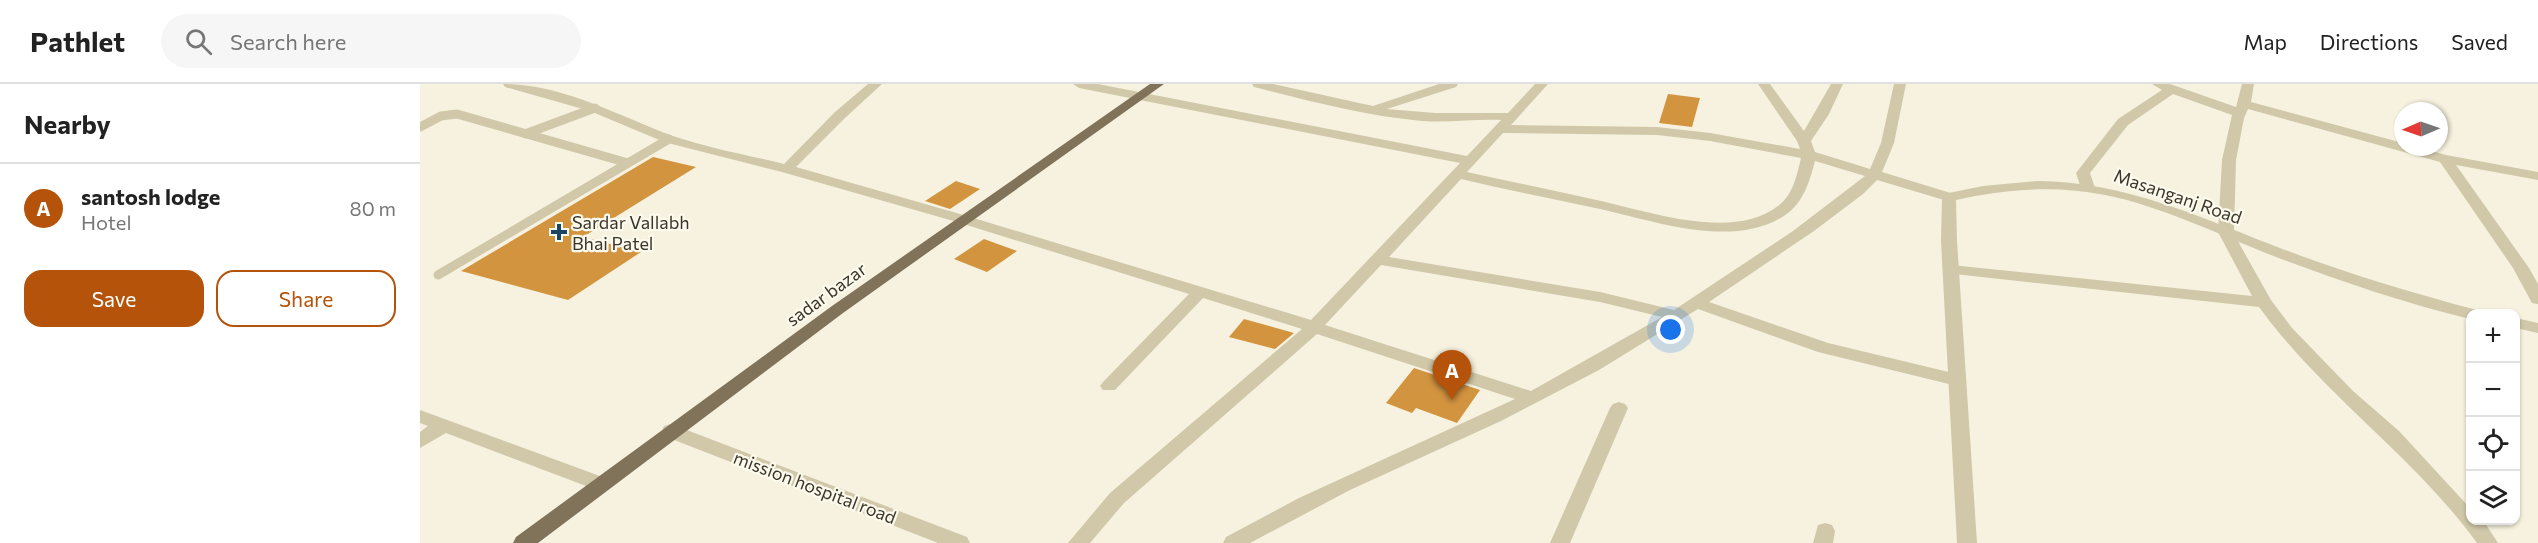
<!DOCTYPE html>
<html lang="en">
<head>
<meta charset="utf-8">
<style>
	body { margin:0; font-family:Commissioner,sans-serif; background:#f6f6f6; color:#222 }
	.controls { position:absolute; right:18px; bottom:18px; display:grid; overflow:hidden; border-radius:12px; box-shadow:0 2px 4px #0004 }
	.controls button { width:54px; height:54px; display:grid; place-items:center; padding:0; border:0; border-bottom:2px solid #e0e0e0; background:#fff; color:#222; font:30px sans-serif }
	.compass { position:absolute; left:1974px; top:18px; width:54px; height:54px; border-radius:50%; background:#fff; box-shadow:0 2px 4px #0004; rotate:268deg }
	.you { position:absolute; left:1251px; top:246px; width:21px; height:21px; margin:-15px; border:4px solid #fff; border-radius:50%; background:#1a73e8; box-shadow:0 0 0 9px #1a73e833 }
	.badge { display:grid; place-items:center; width:39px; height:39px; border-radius:50%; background:#b45309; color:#fff; font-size:20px; font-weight:700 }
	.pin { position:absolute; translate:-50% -50px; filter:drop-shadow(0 2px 3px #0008) }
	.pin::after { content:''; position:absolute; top:32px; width:21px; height:18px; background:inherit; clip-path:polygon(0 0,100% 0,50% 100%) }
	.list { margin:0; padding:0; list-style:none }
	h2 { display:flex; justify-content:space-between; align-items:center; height:78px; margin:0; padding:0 24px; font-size:26px }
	h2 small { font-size:20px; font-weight:400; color:#767676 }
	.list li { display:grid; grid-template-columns:39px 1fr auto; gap:18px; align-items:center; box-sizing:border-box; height:90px; padding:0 24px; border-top:2px solid #e0e0e0 }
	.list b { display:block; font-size:22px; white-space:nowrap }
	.list p { margin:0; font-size:20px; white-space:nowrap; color:#767676 }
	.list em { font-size:20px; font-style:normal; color:#767676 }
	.actions { display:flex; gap:12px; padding:18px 24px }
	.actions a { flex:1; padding:14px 0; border:2px solid #b45309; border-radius:18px; text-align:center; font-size:21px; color:#b45309 }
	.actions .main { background:#b45309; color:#fff }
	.icon { flex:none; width:33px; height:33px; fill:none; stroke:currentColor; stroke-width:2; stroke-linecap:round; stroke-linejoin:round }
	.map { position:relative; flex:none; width:2118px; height:459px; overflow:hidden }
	header { display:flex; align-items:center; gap:36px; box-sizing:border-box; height:84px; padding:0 30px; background:#fff; border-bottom:2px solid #e0e0e0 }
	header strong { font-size:28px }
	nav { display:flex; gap:33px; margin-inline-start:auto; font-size:21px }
	.search { width:420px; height:54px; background:#f6f6f6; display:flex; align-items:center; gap:15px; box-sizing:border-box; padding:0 21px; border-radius:33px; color:#767676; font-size:22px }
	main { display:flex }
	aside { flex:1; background:#fff }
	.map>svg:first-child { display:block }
	.building { fill:#d39440 }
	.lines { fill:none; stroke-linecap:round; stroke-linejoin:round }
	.service { stroke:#d0c8a9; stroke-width:9 }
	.minor { fill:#d0c8a9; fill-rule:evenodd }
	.tertiary { fill:#d0c8a9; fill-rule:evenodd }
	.primary { fill:#807359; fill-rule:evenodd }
	.poi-dot { fill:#194664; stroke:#fcfaed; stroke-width:2 }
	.labels { text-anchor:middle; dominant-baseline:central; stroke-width:4.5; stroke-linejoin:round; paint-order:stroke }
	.street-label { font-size:18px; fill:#3c362a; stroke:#fcfaed }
	.poi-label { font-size:18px; fill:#3c362a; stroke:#fcfaed; text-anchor:start }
</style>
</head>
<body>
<header>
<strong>Pathlet</strong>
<div class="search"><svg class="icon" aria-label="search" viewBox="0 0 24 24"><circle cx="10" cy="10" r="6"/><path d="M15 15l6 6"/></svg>Search here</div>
<nav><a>Map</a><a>Directions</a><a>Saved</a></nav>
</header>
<main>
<aside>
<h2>Nearby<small></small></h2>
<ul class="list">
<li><span class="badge">A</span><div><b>santosh lodge</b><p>Hotel</p></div><em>80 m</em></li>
</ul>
<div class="actions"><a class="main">Save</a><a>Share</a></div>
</aside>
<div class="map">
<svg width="2118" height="459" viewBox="0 0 2118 459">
	<rect width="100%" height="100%" fill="#f6f2df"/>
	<path class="building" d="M1248,10l32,4 -8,29 -33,-4z
		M233,73l43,10 -113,70 58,15 -73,48 -107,-29z
		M536,97l24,8 -30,20 -25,-8z
		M564,155l33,12 -30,21 -33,-13z
		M824,235l50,14 -19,16 -46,-12z
		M994,284l66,22 -23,33 -41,-15 -4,5 -26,-10z"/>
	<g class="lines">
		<path class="service" d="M0,43l21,-11 16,-2 171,49
			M105,50l70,-26
			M18,191l231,-136"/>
		<path class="minor" d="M83,0c60,0 115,32 170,52 35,12 74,19 111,28l51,-52 33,-28h14l-37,34 -49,49 171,49 344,104 149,-157 -381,-75 -6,-4h25l369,72 34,-36c-26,-1 -53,3 -79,1 -57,-5 -113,-20 -168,-34l-2,-3h21l100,22 66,-22h19l-2,3 -69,22 48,4h73l27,-29h13l-37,41 146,2 53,6 90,16 -3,-8 -39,-57h12l34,47 27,-47h12l-14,30 -18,27 4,11 55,17 11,-26 13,-59h12l-12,59 -12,29 72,22 2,3 -2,3h-10l-67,-20 -14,14 -49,37 -105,71 119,41 129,31 6,2 3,4 -3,4 -6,2 -139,-34 -120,-43 -99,61 -98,51 -151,69 -100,53h-27l3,-6 73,-39 216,-99 -198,-65 -193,169 -34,40h-22l42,-50 192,-164 -99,-31 -88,92h-12l-3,-4 3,-4 86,-88 -232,-72 -175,-50 -118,-30 -74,-31 -85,-24zM1083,49l154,2 53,6 91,17c-4,17 -8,37 -23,48 -45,35 -127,6 -177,-5 -45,-10 -89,-19 -134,-29zM1395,77l50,15 -72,55 -119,79 -74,-18 -211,-35 72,-78c46,11 93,20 139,30 55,12 137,42 188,4 16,-12 22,-33 27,-52zM961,181l219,37 62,15 -131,74 -206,-66z
			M1732,0h18l66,23 6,-23h12l-3,18 152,41v4h14l29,8 92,17v8l-82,-15 73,103 9,16v20l-6,-1 -19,-35 -73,-106 -192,-53 -4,9 -8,42 -2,72 6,13 31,55 21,28 61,63 46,40 71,77v12h13l15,23h-21c-63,-87 -155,-149 -218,-236l-314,-34 -2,-3 8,-5 301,31 -34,-64 4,-72 10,-45 -59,-21 -45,31 -38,48 5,15 -2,3 -5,1 -7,-4 -5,-15 42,-54 44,-29z
			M1199,318l6,2 3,4 -58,135h-20l60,-135 3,-4z
			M0,326l188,69 3,5 -3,5 -7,2 -7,-2 -148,-56 -26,15v-16l8,-6 -8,-3z
			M1405,439l7,2 3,6 -2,12h-20l5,-18z"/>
		<path class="tertiary" d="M1617,97c88,0 167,38 248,69 64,24 127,43 192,60l2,4h-9v5c-66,-16 -130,-38 -194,-62 -54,-21 -115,-51 -171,-62 -49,-10 -100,-6 -149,5l1,41 20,302h-20l-16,-302 1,-44 2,-3 39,-8z
			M2096,234l22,5v10l-22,-5z
			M251,340l296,113 3,6h-32l-274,-107 -2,-5 2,-5z"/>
		<path class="primary" d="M730,0h14l-321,229 -305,230h-25l3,-6 316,-231z"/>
	</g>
	<path class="poi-dot" d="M136 139h6v6h6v6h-6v6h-6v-6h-6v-6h6z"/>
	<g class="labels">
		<g class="street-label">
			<text transform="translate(1758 112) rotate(19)">Masanganj Road</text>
			<text transform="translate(406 210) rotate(-36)">sadar bazar</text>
			<text transform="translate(395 403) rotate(21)">mission hospital road</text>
		</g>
		<g class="poi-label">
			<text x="152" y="138">Sardar Vallabh<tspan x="152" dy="21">Bhai Patel</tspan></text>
		</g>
	</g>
</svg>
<div class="controls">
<button>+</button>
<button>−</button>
<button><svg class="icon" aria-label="locate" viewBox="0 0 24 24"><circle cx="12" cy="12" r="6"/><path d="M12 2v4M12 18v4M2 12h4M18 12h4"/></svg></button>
<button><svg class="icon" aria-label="layers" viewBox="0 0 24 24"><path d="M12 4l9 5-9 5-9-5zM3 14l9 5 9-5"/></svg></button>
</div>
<svg class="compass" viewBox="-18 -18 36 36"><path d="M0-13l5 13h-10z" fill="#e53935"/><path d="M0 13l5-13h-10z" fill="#767676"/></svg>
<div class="you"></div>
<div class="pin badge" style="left:1032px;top:316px">A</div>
</div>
</main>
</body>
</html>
